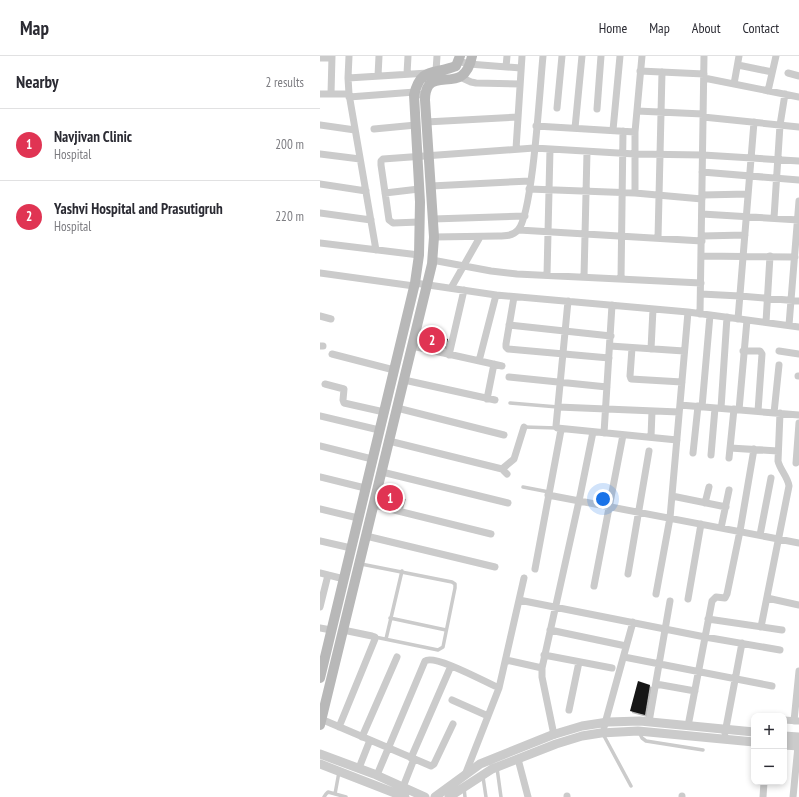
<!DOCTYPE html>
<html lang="en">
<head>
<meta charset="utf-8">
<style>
	body { margin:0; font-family:"PT Sans Narrow",sans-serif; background:#f7f7f7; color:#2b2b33 }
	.controls { position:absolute; right:12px; bottom:12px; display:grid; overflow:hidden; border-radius:8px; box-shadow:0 2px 6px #0003 }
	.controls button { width:36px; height:36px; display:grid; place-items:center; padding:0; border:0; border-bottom:1px solid #e1e1e2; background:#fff; color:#2b2b33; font:20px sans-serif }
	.you { position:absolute; left:283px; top:443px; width:14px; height:14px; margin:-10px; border:3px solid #fff; border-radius:50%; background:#1a73e8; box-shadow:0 0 0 6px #1a73e833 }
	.badge { display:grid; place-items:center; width:26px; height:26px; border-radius:50%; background:#e03453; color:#fff; font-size:13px; font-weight:700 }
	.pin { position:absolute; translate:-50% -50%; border:2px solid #fff; box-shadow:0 1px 4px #0006 }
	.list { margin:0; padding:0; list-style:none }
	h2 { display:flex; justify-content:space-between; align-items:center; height:52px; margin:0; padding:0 16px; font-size:17px }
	h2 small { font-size:13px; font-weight:400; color:#7c7c81 }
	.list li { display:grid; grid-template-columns:26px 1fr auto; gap:12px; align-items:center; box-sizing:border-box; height:72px; padding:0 16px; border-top:1px solid #e1e1e2 }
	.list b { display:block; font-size:15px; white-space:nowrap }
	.list p { margin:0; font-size:13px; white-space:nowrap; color:#7c7c81 }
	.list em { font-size:13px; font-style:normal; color:#7c7c81 }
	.map { position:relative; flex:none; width:479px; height:741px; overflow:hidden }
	header { display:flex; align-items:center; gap:24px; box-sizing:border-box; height:56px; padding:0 20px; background:#fff; border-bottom:1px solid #e1e1e2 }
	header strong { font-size:19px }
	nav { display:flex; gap:22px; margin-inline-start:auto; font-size:14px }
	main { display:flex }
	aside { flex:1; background:#fff }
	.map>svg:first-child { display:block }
	.building { fill:#151515; filter:url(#shadow) }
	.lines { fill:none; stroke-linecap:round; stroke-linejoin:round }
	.service { stroke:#cbcbcb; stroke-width:3.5 }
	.minor { stroke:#cbcbcb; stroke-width:7 }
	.tertiary { stroke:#cbcbcb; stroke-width:9 }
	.secondary { stroke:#b8b8b8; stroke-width:10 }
</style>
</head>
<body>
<header>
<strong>Map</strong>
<nav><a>Home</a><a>Map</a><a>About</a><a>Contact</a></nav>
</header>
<main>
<aside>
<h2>Nearby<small>2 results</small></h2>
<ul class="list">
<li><span class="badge">1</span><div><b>Navjivan Clinic</b><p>Hospital</p></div><em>200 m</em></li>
<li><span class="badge">2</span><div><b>Yashvi Hospital and Prasutigruh</b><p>Hospital</p></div><em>220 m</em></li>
</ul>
</aside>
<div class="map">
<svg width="479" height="741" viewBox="0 0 479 741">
	<defs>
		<filter id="shadow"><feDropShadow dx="2" dy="2" stdDeviation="0" flood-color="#0004"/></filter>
	</defs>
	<rect width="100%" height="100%" fill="#fff"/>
	<path class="building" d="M104,276l24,7 -3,9 -23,-5z
		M65,436l19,5 -3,10 -19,-5z
		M318,625l12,4 -5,30 -15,-4z"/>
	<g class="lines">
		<path class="service" d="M190,347l48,4
			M204,371l33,1
			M203,431l26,5
			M41,508l91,18 3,2v4l-12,59 -5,3 -63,-13
			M70,562l56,12
			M66,583l16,-68
			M319,676l3,6 4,3 57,9
			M283,678l28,52
			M177,712l4,29
			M163,721l3,20
			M144,732l1,9
			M15,738l4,-22
			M4,741l2,-3 2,-2 18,5"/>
		<path class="minor" d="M29,0l-1,22 1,16 27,156
			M0,2h12
			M138,5l11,3 52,4
			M418,9l34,7
			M186,11l1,-11
			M116,15l1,-15
			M320,15l64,3
			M468,17l11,3
			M87,18l1,-18
			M58,20l1,-20
			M140,21l11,5 5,1 44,1
			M28,22l80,-5
			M384,22l95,19
			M414,28l5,-28
			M448,35l8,-35
			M0,38h29
			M11,38l1,-38
			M29,41l66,-5 10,5
			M237,52l5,-52
			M277,53l4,-53
			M317,55l66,3
			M383,61l96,10
			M106,66l92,-5
			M0,69l35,5
			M216,70l99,6
			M255,72l7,-72
			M54,73l42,-4
			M293,74l7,-74
			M196,93l6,-93
			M0,98l40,5
			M382,116l97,8
			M0,128l46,7
			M111,130l99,-5
			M209,133l106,4 67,6
			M65,137l34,-4
			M315,137v-61l7,-76
			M382,139l46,-1
			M0,157l51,7
			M382,158l97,6
			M454,162l6,-93 5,-31
			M113,163l92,-3
			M99,166l-26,1 -4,-3 -8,-55v-4l2,-2 151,-11 101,6 68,1 96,6
			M199,174l183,11
			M382,180l43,-1
			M114,181l64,-1c7,0 15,0 20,-6 15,-16 22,-145 25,-174
			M338,182l4,-166
			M0,187l99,12
			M381,200l94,1
			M112,204l59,11 26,3 184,9
			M0,217l94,13
			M227,219l3,-126
			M264,221l3,-125
			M301,223l2,-148
			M95,227l81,12 192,17 111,15
			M131,232l29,-51
			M381,238l39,2 59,5
			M194,241l-8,47v3l2,2 101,9
			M248,245l-12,125 1,2 120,12
			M380,258l4,-258
			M0,260l11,3
			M418,263l16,-197
			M446,266l4,-66
			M189,269l102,11
			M469,269l10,-124
			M0,290h3
			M92,290l90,20
			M290,290l74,5
			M312,292l-2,28 1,3 51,3
			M331,293l2,-40
			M423,295h17l2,3 -4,57
			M459,295l20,3
			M12,298l62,16
			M129,299l15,-65
			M159,305l17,-66
			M478,320h1
			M189,321l98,10
			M84,324l91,20
			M5,328l19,5 -1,11 1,3 40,9
			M167,343l7,-35
			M360,349l119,10
			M238,351l121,5
			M382,351l8,-92
			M77,352l107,27
			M401,352l6,-91
			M419,354l8,-90
			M454,357l5,-48
			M0,360l59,14
			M284,377l8,-128
			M331,381l1,-26
			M69,385l113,28 5,5
			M0,390l52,13
			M410,392l48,3
			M373,397l5,-47
			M391,399l4,-47
			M409,402l5,-49
			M476,407l3,-40
			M182,413l12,-10 10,-32
			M62,416l126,31
			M0,421l45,11
			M228,439l251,48
			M352,440l54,11
			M385,447l4,-16
			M54,449l117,29
			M0,453l38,9
			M401,472l8,-38
			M440,479l11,-57
			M46,480l129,31
			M0,485l31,7
			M215,513l26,-139
			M0,517l24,6
			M308,518l21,-123
			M274,530l29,-151
			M336,538l14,-76 18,-206
			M447,542l32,7
			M368,543l13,-75
			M199,544l186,37 75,13
			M0,551l8,-32
			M388,563l74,11
			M441,571l28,-141c-1,-9 -9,-16 -11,-25l2,-48
			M0,572l11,2
			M230,574l76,16
			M224,599l68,13
			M304,601l148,29
			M186,604l36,8
			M336,628l39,7
			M132,644l36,16
			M249,654l10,-48
			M1,663l110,47 3,-2 19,-40
			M464,664l15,1
			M474,665l5,-50
			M329,666l21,-121
			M368,670l24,-125 4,-4 9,1 2,-4 13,-63 14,-82
			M19,671l36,-88v-2l-3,-1 -29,-6
			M284,671l29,-105
			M405,677l17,-90
			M234,679l-12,-58v-9l37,-167 14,-69
			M42,681l35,-80
			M91,702l40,-92
			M198,703l10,38
			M39,712l11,-28
			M57,719l48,-114c10,-7 62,22 74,27
			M145,719l34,-87 25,-110
			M83,731l11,-28
			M247,741v-1
			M362,741v-1
			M443,741l1,-15
			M473,741l5,-51"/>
		<path class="tertiary" d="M464,680l15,1
			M464,689l15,1
			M0,698l54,20 51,23
			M0,708l85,33
			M115,741l45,-33 72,-29 30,-9 26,-4 32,-1 114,11
			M129,741l43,-28 64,-25 26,-8 19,-3 37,-2 116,11"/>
		<path class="secondary" d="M0,622l95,-395 4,-28 1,-53 -6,-107c7,-29 20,-20 42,-29l4,-10
			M0,669l112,-461 2,-27 -9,-137c0,-5 1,-11 4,-15 11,-13 36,7 43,-29"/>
	</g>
</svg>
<div class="controls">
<button>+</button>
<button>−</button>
</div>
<div class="you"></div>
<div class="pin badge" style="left:70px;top:442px">1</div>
<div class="pin badge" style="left:112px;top:284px">2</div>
</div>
</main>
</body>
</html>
